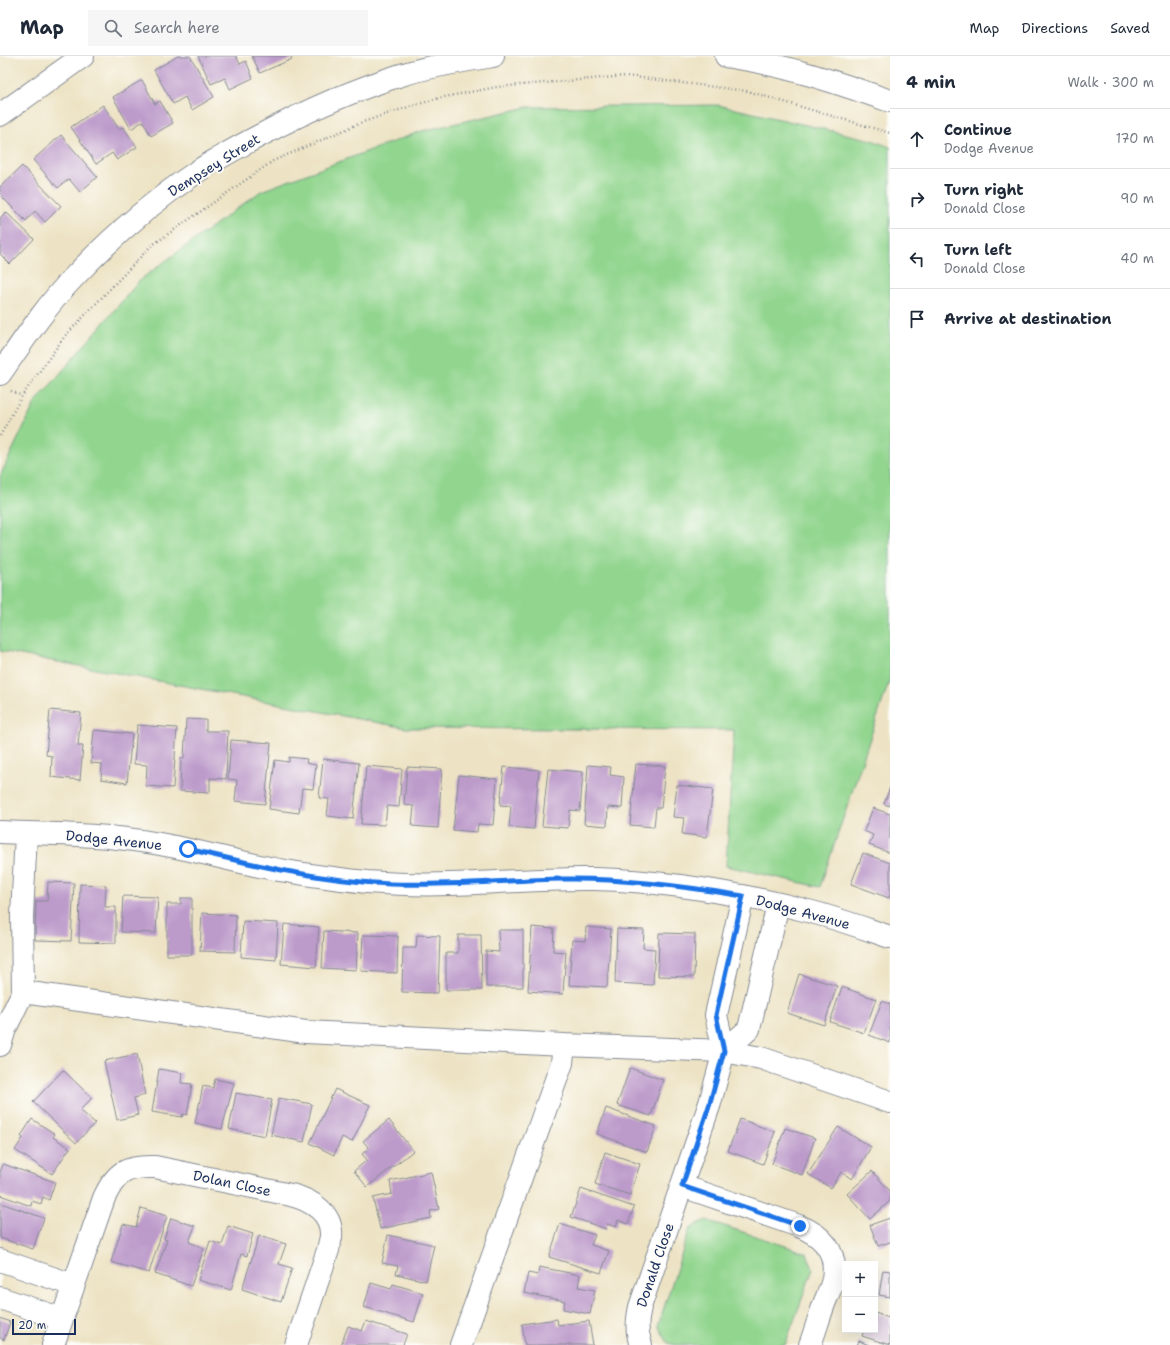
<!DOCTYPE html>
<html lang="en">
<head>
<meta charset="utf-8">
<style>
	body { margin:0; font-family:"Shantell Sans",sans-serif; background:#f6f6f7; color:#1f2937 }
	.controls { position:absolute; right:12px; bottom:12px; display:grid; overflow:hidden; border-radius:0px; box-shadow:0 4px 16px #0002 }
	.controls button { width:36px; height:36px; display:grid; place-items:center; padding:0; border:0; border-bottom:1px solid #e0e1e3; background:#fff; color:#1f2937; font:20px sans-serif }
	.scale { position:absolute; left:12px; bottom:10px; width:64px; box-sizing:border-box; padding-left:4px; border:2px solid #1b2f5e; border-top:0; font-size:11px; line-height:14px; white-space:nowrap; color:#1b2f5e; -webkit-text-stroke:3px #fdfcf7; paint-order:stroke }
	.stop { position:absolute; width:12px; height:12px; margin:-9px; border:3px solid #1a73e8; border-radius:50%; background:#fff }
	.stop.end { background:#1a73e8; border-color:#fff; box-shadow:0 1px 4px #0008 }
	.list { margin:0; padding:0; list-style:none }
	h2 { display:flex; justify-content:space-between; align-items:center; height:52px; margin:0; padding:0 16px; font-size:17px }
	h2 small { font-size:13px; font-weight:400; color:#747a83 }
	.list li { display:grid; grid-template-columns:26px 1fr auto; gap:12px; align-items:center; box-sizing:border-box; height:60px; padding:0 16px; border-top:1px solid #e0e1e3 }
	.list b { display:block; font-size:15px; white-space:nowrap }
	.list p { margin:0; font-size:13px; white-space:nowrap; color:#747a83 }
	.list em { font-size:13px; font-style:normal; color:#747a83 }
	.icon { flex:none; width:22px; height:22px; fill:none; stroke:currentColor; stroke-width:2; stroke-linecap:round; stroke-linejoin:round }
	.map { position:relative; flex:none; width:890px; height:1289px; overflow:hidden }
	header { display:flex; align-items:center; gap:24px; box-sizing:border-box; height:56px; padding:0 20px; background:#fff; border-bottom:1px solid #e0e1e3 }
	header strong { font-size:19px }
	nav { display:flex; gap:22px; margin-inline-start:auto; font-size:14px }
	.search { width:280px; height:36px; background:#f6f6f7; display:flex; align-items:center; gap:10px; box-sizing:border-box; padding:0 14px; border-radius:0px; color:#747a83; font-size:15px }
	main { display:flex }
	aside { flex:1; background:#fff }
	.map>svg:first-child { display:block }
	.green { fill:#91d58e; stroke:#568276 }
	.building { fill:#bc9aca }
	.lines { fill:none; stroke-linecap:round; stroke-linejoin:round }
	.minor-casing { stroke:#848991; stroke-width:24 }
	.path { stroke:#848991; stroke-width:2.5; stroke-dasharray:1 3; stroke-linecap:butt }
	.minor { stroke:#fff; stroke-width:22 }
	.route { stroke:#1a73e8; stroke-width:5 }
	.labels { text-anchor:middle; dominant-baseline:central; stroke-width:3.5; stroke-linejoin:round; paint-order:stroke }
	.street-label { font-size:14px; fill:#1b2f5e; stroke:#fdfcf7 }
</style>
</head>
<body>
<header>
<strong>Map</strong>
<div class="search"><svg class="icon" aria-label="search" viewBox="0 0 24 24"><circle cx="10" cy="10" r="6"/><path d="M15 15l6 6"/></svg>Search here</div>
<nav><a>Map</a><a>Directions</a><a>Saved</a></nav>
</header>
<main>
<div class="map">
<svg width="890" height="1289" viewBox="0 0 890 1289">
	<rect width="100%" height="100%" fill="#fdfcf7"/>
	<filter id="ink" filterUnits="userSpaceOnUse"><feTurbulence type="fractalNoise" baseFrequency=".025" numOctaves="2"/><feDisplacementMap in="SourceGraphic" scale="8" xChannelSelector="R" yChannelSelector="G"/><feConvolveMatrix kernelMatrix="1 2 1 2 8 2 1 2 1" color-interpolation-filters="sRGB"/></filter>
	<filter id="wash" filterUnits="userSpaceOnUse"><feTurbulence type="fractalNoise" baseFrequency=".012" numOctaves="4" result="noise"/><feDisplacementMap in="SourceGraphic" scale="16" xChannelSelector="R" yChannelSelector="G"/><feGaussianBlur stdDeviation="0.9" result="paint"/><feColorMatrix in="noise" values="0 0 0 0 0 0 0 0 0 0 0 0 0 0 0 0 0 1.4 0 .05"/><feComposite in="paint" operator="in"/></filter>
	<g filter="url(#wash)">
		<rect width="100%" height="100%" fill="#ede3c4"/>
		<path class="green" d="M718,49l154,35 18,7v532l-70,208 -94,-21 8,-136 -328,-2 -406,-77v-175l35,-73 106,-124 120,-88 161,-60 106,-24z
			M706,1164l101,33 6,16 -28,76h-110l-7,-2 -10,-17 32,-98z"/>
		<g id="blocks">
			<path class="building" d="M178,0h12l24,41 -22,13 -7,-13 -12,7 -19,-34z
				M198,0h38l4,8 6,-3 7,17 -23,11 -5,-11 -14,6z
				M252,0h39l1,3 -32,14z
				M142,24l13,24 5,-3 13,22 -22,13 -8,-15 -12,8 -18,-32z
				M103,49l16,24 4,-2 14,20 -20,13 -5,-7 -16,11 -25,-37z
				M61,79l36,42 -17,15 -11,-13 -11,9 -25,-28z
				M22,110l39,40 -16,16 -10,-11 -9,10 -26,-26v-8z
				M6,156l28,27 -24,25 -10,-10v-36z
				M50,654l31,3 -3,33h5l-3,34 -29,-3 1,-21 -6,-1z
				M186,663l20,1v11h22l-2,48 -16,-1v15l-30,-2 1,-33h3z
				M137,669l40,3 -4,60 -27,-2 1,-21 -13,-1z
				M94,674l38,4 -5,49 -26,-4 1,-15 -11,-1z
				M231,684l40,3 -6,61 -30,-3 2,-21 -9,-1z
				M289,701l18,2 -1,4 10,2 -3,24 -11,-1 -3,25 -30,-4 6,-49 14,2z
				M323,703l36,4 -6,56 -26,-3 2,-17 -10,-1z
				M636,708l29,2 -4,42h-5l-2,19 -24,-2z
				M588,709l23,2 -1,8 14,2 -2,31 -14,-1 -1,19 -23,-2z
				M366,710l36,3 -3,38 -12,-1 -2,19 -24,-1z
				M407,711l35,2 -4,59 -26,-2 2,-20 -10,-1z
				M504,711l35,3 -5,59 -25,-2 2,-21 -11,-1z
				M548,713l35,3 -3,39 -10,-1 -2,18 -26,-2z
				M459,719l38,4 -4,46 -15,-1 -1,8 -24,-2z
				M677,729l36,4 -6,48 -25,-3 2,-16 -11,-1z
				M890,731v19l-6,-2z
				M873,752l17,6v39l-21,-8 4,-10 -9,-4z
				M863,797l27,10v32l-1,3 -38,-14z
				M48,826l26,1 -3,58 -36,-1 1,-39h11z
				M80,828l26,1 -1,22h11v36l-37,-1z
				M123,840l35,1 -2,36 -35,-1z
				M181,842h11v57h-25v-51h14z
				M202,857l34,2 -1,37 -35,-1z
				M243,865l35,2 -2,37 -35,-3z
				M284,868l35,3 -3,40 -35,-3z
				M532,871l22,2 -1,22 13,1 -3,42 -35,-3z
				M586,871l25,2 -4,58 -38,-2 3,-45 13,1z
				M617,873l27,1 -1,18 12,1 -2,36 -38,-2z
				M498,874h25v57h-37v-36l13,1z
				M324,875l34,2 -2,37 -34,-2z
				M659,877l36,1 -1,43 -36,-1z
				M363,879l35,1 -1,37 -36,-2z
				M417,879l23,1 -2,57 -36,-1 1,-44h13z
				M458,879h23l1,55h-36v-37h12z
				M799,918l38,12 -13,39 -37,-12z
				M842,931l34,12 -12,34 -34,-11z
				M882,945l8,3v39l-21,-8z
				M137,998l8,41 -11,3 4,17 -21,5 -13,-59z
				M630,1012l33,12 -12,36 -34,-11z
				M159,1013l23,4 -1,10 11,1 -5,31 -4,-1 -1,3 -30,-5z
				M63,1014l29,28 -12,12 15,13 -19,20 -43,-41z
				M215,1023l19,4 -12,46 -27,-6 8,-37 10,2z
				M335,1033l35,16 -18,37 -10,-5 -8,18 -24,-12z
				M236,1037l36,7 -7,36 -36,-7z
				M279,1042l33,6 -8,38 -33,-7z
				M606,1052l50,18 -9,26 -50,-18z
				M32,1063l23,15 -2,3 17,11 -18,26 -37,-24 8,-12 -2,-2z
				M740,1063l35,13 -12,32 -35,-13z
				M389,1064l24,31 -46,36 -13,-16 13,-11 -5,-6 7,-6 -6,-7z
				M838,1071l33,20 -19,32 -11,-7 -10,16 -23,-14z
				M785,1072l30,10 -13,37 -30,-11z
				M605,1096l35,12 -10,31 -35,-11z
				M3,1108l52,18 -6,18 -6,-3 -2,7 -9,-3 -1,5 -31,-11v-23z
				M872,1115l18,20v10l-20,18 -23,-25z
				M431,1116l8,37 -9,2 1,7 -51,11 -7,-31 19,-4 -2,-13z
				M581,1133l53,18 -6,17 -10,-4 -2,7 -9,-3 -1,5 -35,-12z
				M1,1147l43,15 -11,31 -33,-11v-31z
				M141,1152l26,8 -18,57 -38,-11 12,-38 13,3z
				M171,1162l24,8 -6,16 15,6 -13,38 -36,-12 12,-34 -3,-1z
				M890,1162v24l-12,4 -8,-21z
				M560,1168l35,11 -4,10 18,6 -8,22 -52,-16z
				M228,1170l25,8 -6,22 -6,-2 -10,36 -33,-10 12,-39 12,4z
				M388,1179l46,10 -8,36 -30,-7 2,-8 -16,-3z
				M259,1180l27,8 -7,20 13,4 -11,34 -39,-13z
				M539,1211l41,8 -2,12 17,3 -5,24 -27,-5 2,-8 -41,-8 4,-20 10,2z
				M883,1214l7,1v26l-11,-2z
				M371,1227l20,6 2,-5 30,9 -9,29 -50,-15z
				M875,1257l14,5 1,-4v31l-28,-9 2,-6h11z
				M0,1262l10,4 -6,18 -4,-2z
				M557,1263l1,6 31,-4 4,24h-68l-3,-21z
				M366,1265l41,13 -4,11h-62l7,-19 14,5z
				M859,1285l10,4h-12z"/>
		</g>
	</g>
	<g filter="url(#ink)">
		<use href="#blocks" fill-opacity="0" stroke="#848991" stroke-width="1"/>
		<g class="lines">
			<defs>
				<path id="minor" d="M726,0c56,8 110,26 164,45
					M0,59l83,-59
					M0,318c23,-33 46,-68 74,-97 37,-39 79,-76 124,-106 20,-13 42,-25 63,-36 45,-24 92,-45 140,-60 29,-9 61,-14 92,-19
					M0,776c51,2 103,2 154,11 44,7 88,21 132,28 27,5 54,8 81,11 27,2 55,3 82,2 48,-1 96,-6 145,-5 72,2 144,14 214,32 28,7 55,17 82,26
					M23,936l283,40 258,13 160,6 37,7 129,44
					M0,989l5,-16 18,-37 -1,-76 4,-83
					M724,995l25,-22 29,-125
					M682,1130l117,40c23,9 39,26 34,52 -1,9 -6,18 -9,26 -5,14 -9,27 -14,41
					M0,1204l73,25
					M0,1242l62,21
					M53,1289l51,-147c12,-26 22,-32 51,-31l136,28c20,5 42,18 40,42 -1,4 -2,9 -3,13l-32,95
					M461,1289l101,-282 2,-18
					M641,1289c-5,-14 -4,-24 -1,-38l70,-204 14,-52 -8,-36 27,-119"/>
			</defs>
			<use href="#minor" class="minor-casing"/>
			<path class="path" d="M11,335l11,5
				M0,380l22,-40 43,-60 86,-90 122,-85 90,-39 39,-13 37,-11 58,-11 129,-11 121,15 143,42"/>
			<use href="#minor" class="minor"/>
		</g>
	</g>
	<g class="lines" filter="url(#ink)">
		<path class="route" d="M188,793c67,16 134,32 202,35 58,2 115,-4 173,-5 61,-1 121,7 180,17l-27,119 8,36 -14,52 -28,83 118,40"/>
	</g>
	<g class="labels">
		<g class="street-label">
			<text transform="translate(214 109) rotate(-32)">Dempsey Street</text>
			<text transform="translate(114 784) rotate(6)">Dodge Avenue</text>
			<text transform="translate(803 856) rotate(15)">Dodge Avenue</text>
			<text transform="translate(232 1127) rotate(12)">Dolan Close</text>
			<text transform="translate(655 1209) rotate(-71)">Donald Close</text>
		</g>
	</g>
</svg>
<div class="controls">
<button>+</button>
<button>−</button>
</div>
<div class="scale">20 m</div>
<div class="stop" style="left:188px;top:793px"></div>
<div class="stop end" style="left:800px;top:1170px"></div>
</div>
<aside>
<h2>4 min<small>Walk · 300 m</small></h2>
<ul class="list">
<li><svg class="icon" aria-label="ahead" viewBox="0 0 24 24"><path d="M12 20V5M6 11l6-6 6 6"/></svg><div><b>Continue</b><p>Dodge Avenue</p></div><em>170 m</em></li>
<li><svg class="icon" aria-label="right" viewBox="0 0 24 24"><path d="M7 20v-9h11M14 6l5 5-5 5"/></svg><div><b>Turn right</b><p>Donald Close</p></div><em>90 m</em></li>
<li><svg class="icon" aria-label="left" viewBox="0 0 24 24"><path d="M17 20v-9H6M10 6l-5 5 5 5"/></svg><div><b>Turn left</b><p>Donald Close</p></div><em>40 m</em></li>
<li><svg class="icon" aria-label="arrive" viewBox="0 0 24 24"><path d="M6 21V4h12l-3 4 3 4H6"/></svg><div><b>Arrive at destination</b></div></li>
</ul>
</aside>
</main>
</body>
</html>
